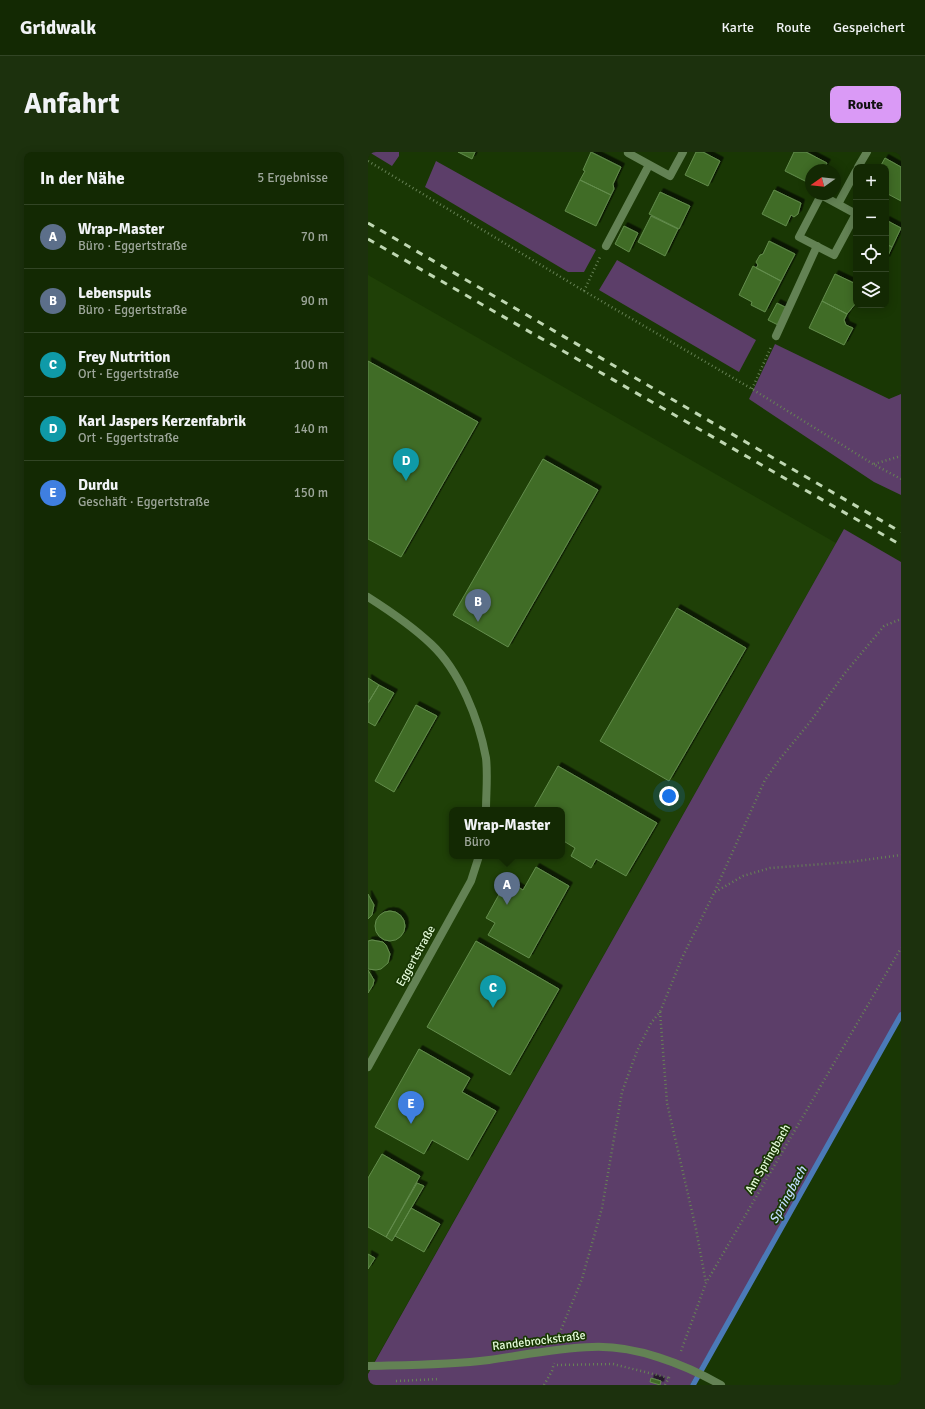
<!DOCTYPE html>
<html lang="de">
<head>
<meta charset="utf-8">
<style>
	body { margin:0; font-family:Signika,sans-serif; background:#1c310d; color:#f1f3f6 }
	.controls { position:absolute; right:12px; top:12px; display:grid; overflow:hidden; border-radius:8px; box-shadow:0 2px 10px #0003 }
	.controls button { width:36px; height:36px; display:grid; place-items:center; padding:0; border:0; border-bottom:1px solid #324525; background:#132903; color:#f1f3f6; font:20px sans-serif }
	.compass { position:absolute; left:437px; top:12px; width:36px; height:36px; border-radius:50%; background:#132903; box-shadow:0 2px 10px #0003; rotate:255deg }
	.you { position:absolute; left:301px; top:644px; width:14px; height:14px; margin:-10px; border:3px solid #fff; border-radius:50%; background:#1a73e8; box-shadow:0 0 0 6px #1a73e833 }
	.badge { display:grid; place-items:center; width:26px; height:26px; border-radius:50%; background:#da9af6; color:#fff; font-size:13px; font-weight:700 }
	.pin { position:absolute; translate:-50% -33px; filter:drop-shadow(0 1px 2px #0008) }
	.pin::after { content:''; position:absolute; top:21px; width:14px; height:12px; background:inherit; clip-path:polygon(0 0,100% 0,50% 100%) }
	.popup { position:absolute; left:81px; top:655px; width:116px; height:52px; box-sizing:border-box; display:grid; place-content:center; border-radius:8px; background:#132903; filter:drop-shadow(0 1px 3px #0005); font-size:13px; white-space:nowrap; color:#9da69a }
	.popup b { font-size:15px; color:#f1f3f6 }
	.popup::after { content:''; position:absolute; left:50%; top:100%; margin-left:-8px; border:8px solid transparent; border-top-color:#132903 }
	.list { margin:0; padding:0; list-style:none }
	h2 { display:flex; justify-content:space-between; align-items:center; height:52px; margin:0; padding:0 16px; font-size:17px }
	h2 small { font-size:13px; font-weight:400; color:#9da69a }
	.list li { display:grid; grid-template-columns:26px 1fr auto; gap:12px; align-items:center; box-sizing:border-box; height:64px; padding:0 16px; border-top:1px solid #324525 }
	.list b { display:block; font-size:15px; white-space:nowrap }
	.list p { margin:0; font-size:13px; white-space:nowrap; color:#9da69a }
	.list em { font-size:13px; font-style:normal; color:#9da69a }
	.icon { flex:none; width:22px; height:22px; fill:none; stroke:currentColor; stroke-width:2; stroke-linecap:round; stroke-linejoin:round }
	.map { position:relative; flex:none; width:533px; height:1233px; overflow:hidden; border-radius:8px }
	header { display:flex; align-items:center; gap:24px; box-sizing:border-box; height:56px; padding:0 20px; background:#132903; border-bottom:1px solid #324525 }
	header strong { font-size:19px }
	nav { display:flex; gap:22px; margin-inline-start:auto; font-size:14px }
	.intro { display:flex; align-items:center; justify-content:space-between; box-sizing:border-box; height:96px; padding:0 24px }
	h1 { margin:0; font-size:28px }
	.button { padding:10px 18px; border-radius:8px; background:#da9af6; color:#111; font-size:14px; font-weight:700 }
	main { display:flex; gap:24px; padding:0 24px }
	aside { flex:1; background:#132903; border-radius:8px; box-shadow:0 2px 10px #0003 }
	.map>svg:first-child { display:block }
	.built { fill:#1f4007; fill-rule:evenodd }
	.green { fill:#5c3e69 }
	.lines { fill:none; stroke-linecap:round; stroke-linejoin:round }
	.stream { stroke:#4b7ab8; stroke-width:5.5 }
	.building { fill:#416c28; stroke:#638d4c; filter:url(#shadow) }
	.path { stroke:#678256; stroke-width:2.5; stroke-dasharray:1 3; stroke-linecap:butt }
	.minor { stroke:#638254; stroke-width:8 }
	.rail { stroke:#bfd7b2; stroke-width:3; stroke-dasharray:7 7; stroke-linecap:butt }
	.labels { text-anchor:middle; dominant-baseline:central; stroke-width:3.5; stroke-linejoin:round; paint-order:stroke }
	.street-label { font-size:12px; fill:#e4fbd9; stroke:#193704 }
	.water-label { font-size:13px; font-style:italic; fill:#c1dcfe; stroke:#193704 }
</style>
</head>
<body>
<header>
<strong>Gridwalk</strong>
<nav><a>Karte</a><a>Route</a><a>Gespeichert</a></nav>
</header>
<div class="intro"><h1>Anfahrt</h1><a class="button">Route</a></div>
<main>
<aside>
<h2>In der Nähe<small>5 Ergebnisse</small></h2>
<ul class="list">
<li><span class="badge" style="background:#5c6f8a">A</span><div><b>Wrap-Master</b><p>Büro · Eggertstraße</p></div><em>70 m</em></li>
<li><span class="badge" style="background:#5c6f8a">B</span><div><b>Lebenspuls</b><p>Büro · Eggertstraße</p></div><em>90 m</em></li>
<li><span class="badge" style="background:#0f9aa8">C</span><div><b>Frey Nutrition</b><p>Ort · Eggertstraße</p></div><em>100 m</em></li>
<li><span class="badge" style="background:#0f9aa8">D</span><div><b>Karl Jaspers Kerzenfabrik</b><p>Ort · Eggertstraße</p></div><em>140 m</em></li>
<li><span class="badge" style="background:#3f7fe0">E</span><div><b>Durdu</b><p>Geschäft · Eggertstraße</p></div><em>150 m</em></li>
</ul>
</aside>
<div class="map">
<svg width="533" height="1233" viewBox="0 0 533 1233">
	<defs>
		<filter id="shadow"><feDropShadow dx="3.5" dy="-3.5" stdDeviation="0" flood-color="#0009"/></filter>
	</defs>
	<rect width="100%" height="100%" fill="#193704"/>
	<path class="built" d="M0,123l468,268 -468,830zM84,658h110v46h-110z"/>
	<path class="green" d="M1,0h30v4l-7,10z
		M68,9l160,89 -12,22h-16l-143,-85z
		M249,108l139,80 -17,32 -140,-82z
		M407,192l114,55 12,-5v101l-27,-13 -125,-83z
		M476,377l57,33v455l-211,368h-322v-11z"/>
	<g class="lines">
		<path class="stream" d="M325,1233l208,-370"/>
	</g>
	<path class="building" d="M90,0h17l-3,7z
		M223,0l30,15 -8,17 1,5 -3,6 -31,-15 5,-9 -2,-1z
		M328,0h7l17,9 -12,25 -23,-11z
		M426,0h12l21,11 -4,7h-12v14l-26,-13z
		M517,6l16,9v34l-15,-8v-26h-6z
		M212,28l31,15 -15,31 -31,-15z
		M406,38l27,13 -3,11 -4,3 -3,-2 -5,11 -24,-12z
		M292,40l30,14 -11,23 -30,-15z
		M283,64l27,13 -13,27 -27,-14z
		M518,68l15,8 -9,19 -6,-3z
		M256,74l14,7 -9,19 -14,-8z
		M401,89l26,13 -14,27 -25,-13 2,-3 -2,-3 4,-7 3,-1z
		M518,92l6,3 -6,13z
		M385,114l28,15 -16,31 -14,-7 1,-3 -13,-7z
		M467,122l21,10v19l-9,11 -25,-13z
		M454,149l25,13 -3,6 2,5 7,3 -9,17 -35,-17z
		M409,151l10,5 -9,17 -10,-5z
		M0,209l110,61 -77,135 -33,-18z
		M175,307l55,31 -90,157 -55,-32z
		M309,456l69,40 -77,133 -69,-40z
		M0,526l11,7 -11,18z
		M11,533l15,8 -19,33 -7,-4v-19z
		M48,553l21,11 -43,76 -19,-11z
		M190,614l99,57 -31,53 -30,-17 -5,9 -20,-12 4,-8 -13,-8v-30h-29z
		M168,715l33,19 -40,72 -41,-23 7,-12 -9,-5 21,-38 16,10z
		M0,742l6,11 -2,10 -4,4z
		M7 774a15 15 0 1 1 30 0a15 15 0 1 1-30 0Z
		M4,788l11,2 3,3 4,9 -2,9 -7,6 -5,1 -8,-1v-28z
		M108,789l83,48 -49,86 -83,-48z
		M0,818l6,10 -1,5 -5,8z
		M51,897l51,29 -8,14 34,19 -28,49 -36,-20 -8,14 -49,-27z
		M14,1002l38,22 -34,61 -18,-10v-49z
		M49,1031l7,3 -32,55 -6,-4z
		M43,1056l29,16 -16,28 -29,-16z
		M0,1102l7,4 -7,11z
		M283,1226l10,3 -1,4 -10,-3z"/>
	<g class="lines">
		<path class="path" d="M0,9l216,130 168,98 121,75 28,15
			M216,139l16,-34
			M384,237l19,-42
			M506,312l27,-8
			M347,740l28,-16 27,-8 80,-6 51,-7
			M292,860l7,91 29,126 10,54
			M190,1185l24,-58 20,-71 20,-116 15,-41 14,-28 9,-11 22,-54 32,-65 51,-113 14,-20 31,-38 35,-49 39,-47 17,-7
			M313,1199l25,-68 195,-335
			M189,1213l56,-1 56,14
			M28,1229l43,-2
			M176,1233l8,-14 2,-8
			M297,1233l5,-9"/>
		<path class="minor" d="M261,0l-1,1 42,23 13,-24
			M490,15l9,-15
			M453,43l35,19 -22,41 -35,-18z
			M470,52l18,-33
			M238,94l43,-81
			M408,184l41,-90
			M0,445c22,14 44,29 63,47 29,27 48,76 55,114 2,17 0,35 0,52
			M0,915l103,-186 8,-25
			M0,1214c41,-1 81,-1 121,-6 35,-5 68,-12 103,-13 43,-2 92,17 129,38"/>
		<path class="rail" d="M0,71l533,309
			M0,87l533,306"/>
	</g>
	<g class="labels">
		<g class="street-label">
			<text transform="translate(48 804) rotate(-61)">Eggertstraße</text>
			<text transform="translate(400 1007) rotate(-60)">Am Springbach</text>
			<text transform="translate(171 1189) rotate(-7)">Randebrockstraße</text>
		</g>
		<g class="water-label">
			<text transform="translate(420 1043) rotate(-61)">Springbach</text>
		</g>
	</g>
</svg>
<div class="controls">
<button>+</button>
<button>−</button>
<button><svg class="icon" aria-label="locate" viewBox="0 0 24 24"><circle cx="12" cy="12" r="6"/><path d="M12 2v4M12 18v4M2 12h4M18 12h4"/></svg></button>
<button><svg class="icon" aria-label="layers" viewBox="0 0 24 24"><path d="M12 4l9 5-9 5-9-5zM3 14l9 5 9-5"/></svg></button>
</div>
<svg class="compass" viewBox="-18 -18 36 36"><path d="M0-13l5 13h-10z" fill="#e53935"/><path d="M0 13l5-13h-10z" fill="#9da69a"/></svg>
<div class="you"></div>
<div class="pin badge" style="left:139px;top:753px;background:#5c6f8a">A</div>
<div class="popup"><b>Wrap-Master</b>Büro</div>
<div class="pin badge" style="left:110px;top:470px;background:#5c6f8a">B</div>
<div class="pin badge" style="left:125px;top:856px;background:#0f9aa8">C</div>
<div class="pin badge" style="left:38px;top:329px;background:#0f9aa8">D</div>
<div class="pin badge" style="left:43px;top:972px;background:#3f7fe0">E</div>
</div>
</main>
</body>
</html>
